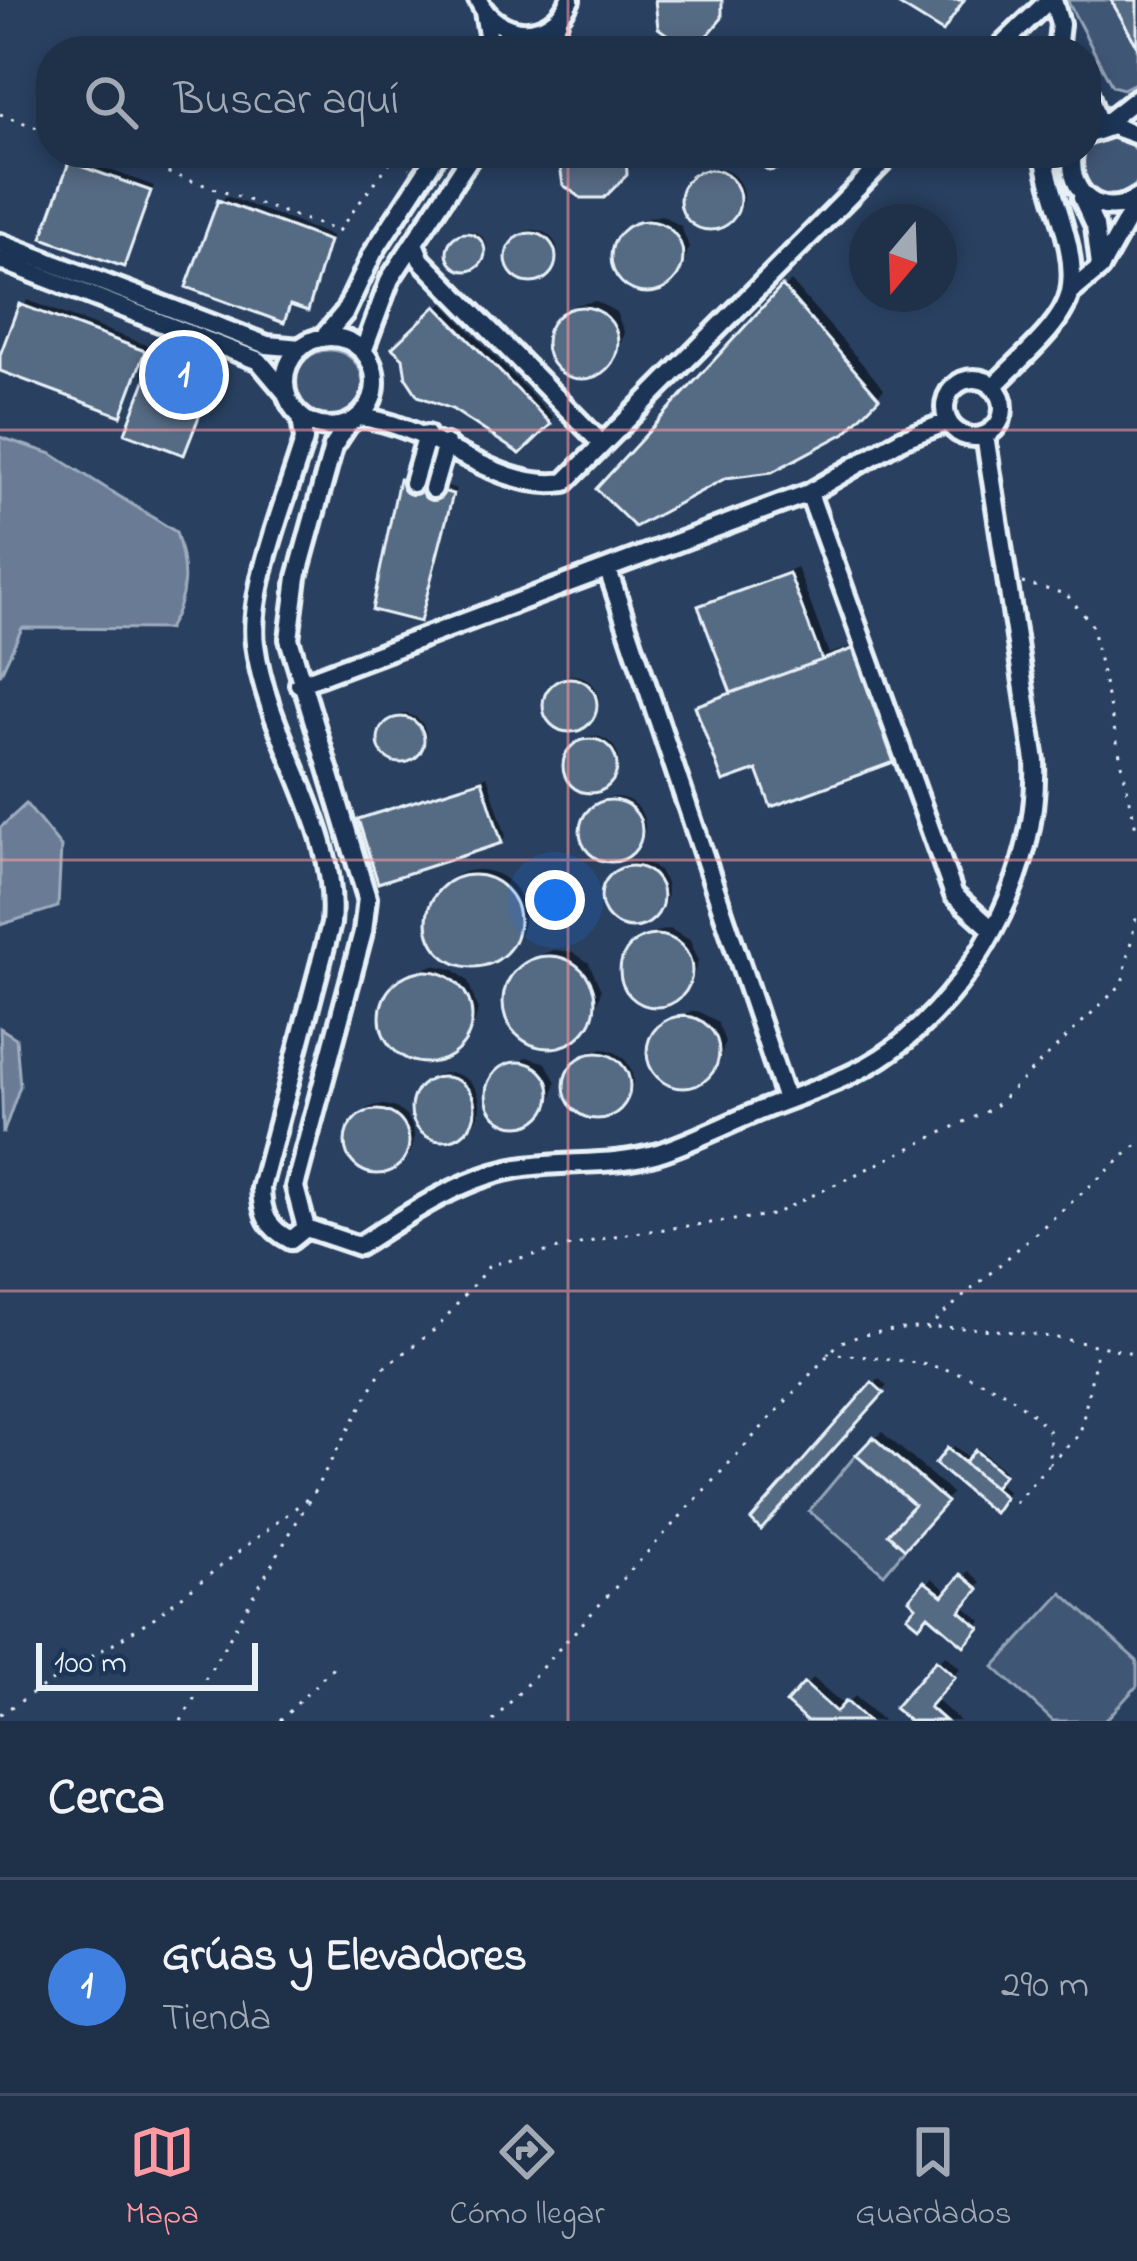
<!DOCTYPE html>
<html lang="es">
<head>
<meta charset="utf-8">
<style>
	body { margin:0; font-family:"Indie Flower",sans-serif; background:#273850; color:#f1f3f6 }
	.compass { position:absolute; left:849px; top:204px; width:108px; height:108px; border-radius:50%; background:#1f3049; box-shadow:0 6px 18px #0003; rotate:199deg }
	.scale { position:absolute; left:36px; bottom:30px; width:222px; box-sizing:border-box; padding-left:12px; border:6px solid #e8f1f8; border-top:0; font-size:33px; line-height:42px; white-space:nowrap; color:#e8f1f8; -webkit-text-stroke:9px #1d3557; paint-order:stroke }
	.you { position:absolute; left:555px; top:900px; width:42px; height:42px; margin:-30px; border:9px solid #fff; border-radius:50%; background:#1a73e8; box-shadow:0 0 0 18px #1a73e833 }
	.badge { display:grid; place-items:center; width:78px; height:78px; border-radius:50%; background:#ff9aa2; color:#fff; font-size:39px; font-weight:700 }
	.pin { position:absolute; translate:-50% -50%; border:6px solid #fff; box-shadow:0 3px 12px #0006 }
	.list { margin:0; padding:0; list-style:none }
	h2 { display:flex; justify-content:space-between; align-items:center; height:156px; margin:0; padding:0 48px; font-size:51px }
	h2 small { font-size:39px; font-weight:400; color:#a1a9b4 }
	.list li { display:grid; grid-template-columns:78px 1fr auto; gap:36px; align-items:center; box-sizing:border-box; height:216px; padding:0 48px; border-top:3px solid #3c4b61 }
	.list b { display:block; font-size:45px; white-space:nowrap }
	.list p { margin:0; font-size:39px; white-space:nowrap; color:#a1a9b4 }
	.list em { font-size:39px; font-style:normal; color:#a1a9b4 }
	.icon { flex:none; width:66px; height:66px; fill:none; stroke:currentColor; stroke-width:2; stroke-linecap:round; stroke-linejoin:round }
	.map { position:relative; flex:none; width:1137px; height:1721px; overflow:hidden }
	.search { position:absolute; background:#1f3049; box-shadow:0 6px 18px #0003; left:36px; right:36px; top:36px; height:132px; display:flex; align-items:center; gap:30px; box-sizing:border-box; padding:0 42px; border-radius:48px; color:#a1a9b4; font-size:45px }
	.sheet { height:372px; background:#1f3049 }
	nav { display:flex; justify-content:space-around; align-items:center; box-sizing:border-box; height:168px; border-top:3px solid #3c4b61; background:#1f3049; font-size:33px; color:#a1a9b4 }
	nav a { display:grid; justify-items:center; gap:6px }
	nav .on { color:#ff9aa2 }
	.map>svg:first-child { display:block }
	.green { fill:#415774; stroke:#94a4b6; stroke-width:3 }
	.water { fill:#6b7c95; stroke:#9dabbd; stroke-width:3 }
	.shadow { fill:#0007 }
	.building { fill:#556a83; stroke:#e8f1f8; stroke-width:3 }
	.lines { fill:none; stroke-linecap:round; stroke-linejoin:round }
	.minor-casing { stroke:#e8f1f8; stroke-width:26 }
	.path { stroke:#e8f1f8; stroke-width:3; stroke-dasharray:3 9; stroke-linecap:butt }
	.minor { stroke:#1d3557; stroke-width:16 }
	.grid { fill:none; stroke:#ff9aa2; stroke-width:3; stroke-opacity:0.55 }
</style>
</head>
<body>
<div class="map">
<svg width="1137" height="1721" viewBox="0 0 1137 1721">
	<rect width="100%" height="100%" fill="#294061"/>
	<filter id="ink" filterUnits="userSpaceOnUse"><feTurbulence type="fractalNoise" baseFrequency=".00833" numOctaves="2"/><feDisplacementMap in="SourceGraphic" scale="24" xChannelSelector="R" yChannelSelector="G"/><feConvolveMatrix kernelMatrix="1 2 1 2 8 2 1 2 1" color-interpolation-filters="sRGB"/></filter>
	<g filter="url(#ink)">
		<path class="green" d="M1067,0h44l26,46v36l-14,7 -11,-3z
			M1081 167a30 30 0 1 1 60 0a30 30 0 1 1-60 0Z
			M295 384a34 34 0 1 1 68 0a34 34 0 1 1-68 0Z
			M856,1455l58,50 -25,30 16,14 -21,25 -75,-63z
			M1062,1593l75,68v25l-32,35h-52l-59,-54z"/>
		<path class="water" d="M0,437l52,17 124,78c11,36 12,65 -8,97l-146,-1 -22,47z
			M26,804l35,43 -3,60 -58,18v-97z
			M0,1028l16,10 4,48 -17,48z"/>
		<path class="shadow" d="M565,153h68v12l-31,30z
			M77,158l77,28 -31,78 -51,-100z
			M685 197a29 29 0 1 1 58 0a29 29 0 1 1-58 0Z
			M226,196l106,40 -25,71 -14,-5 -10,17 -62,-117z
			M661,215l20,11 8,21 -6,20 -36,23 -27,-14 -6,-19 25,-37z
			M510 254a24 24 0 1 1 48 0a24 24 0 1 1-48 0Z
			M451 249a18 18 0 1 1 36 0a18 18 0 1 1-36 0Z
			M791,281l93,108 -41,42 -243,58z
			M27,300l122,46 -29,67 -120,-45z
			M596,301l20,11 8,20 -6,21 -36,22 -19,-6 -14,-27 25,-37z
			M443,303l110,114 -33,34 -67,-45 -56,-58z
			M163,352l54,21 -34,79 -25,-95z
			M407,475l49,14 -37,130 -17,-139z
			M797,567l32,87 36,-12 -106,124 -60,-59 34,-17 -31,-83z
			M547 701a26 26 0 1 1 52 0a26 26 0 1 1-52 0Z
			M382 736a22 22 0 1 1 44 0a22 22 0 1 1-44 0Z
			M567 762a26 26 0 1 1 52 0a26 26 0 1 1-52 0Z
			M487,776l19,60 -5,5 -140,-21z
			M585 827a30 30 0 1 1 60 0a30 30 0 1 1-60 0Z
			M607 892a30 30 0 1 1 60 0a30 30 0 1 1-60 0Z
			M432 916a46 46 0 1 1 92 0a46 46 0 1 1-92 0Z
			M670,929l20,11 8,21 -6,20 -36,23 -19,-7 -14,-26 25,-37z
			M553,950l20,2 16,11 12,27 -7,27 -39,27 -35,-11 -13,-25 5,-28 23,-23z
			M433,965l20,4 15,12 10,29 -5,18 -22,24 -28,8 -31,-17 -9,-34 22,-32z
			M697,1011l20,10 8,21 -6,21 -36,22 -19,-6 -13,-27 24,-37z
			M569 1081a32 32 0 1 1 64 0a32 32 0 1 1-64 0Z
			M527,1057l19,6 10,19 -5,20 -27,21 -22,-4 -13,-19 5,-23z
			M416 1105a32 32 0 1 1 64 0a32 32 0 1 1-64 0Z
			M350 1137a32 32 0 1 1 64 0a32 32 0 1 1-64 0Z
			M879,1379l8,7 -126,140 -6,-6z
			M882,1432l70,61 -47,52 14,-40 -58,-50z
			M954,1446l17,13 9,-9 25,21 -9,10 12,10 -10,13 -59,-41z
			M969,1571l12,11 -19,23 20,16 -18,21 -50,-43 18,-21 17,15z
			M945,1655l15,13 -26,30 26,23h-47l-15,-13z
			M813,1678l32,28 10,-10 28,25h-73l-20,-18z"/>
		<path class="building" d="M655,0h67v18l-19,23 -24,2 -21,-15z
			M891,0h73l-21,32z
			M1111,0h26v46z
			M558,153h68l1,22 -23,23h-23l-18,-13z
			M743,153h62l-12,13 -24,5z
			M69,162l82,29 -27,76 -82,-29z
			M680 200a30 30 0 1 1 60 0a30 30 0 1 1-60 0Z
			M218,200l111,41 -21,70 -18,-6 -6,18 -98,-36z
			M611 257a36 36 0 1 1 72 0a36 36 0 1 1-72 0Z
			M447 252a19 19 0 1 1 38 0a19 19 0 1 1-38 0Z
			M506 258a25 25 0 1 1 50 0a25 25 0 1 1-50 0Z
			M782,286l97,112 -34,35 -73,39 -46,6 -91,49 -39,-38z
			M19,304l126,47 -24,65 -121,-45v-16z
			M436,306l115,118 -31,30 -68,-45 -34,-13 -12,-18 -3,-20 -11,-10z
			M546 343a36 36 0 1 1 72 0a36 36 0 1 1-72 0Z
			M155,355l59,23 -30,77 -59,-22z
			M399,479l54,15 -33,128 -48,-12z
			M789,573l33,87 -91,33 -33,-87z
			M858,647l41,113 -128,47 -14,-37 -34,12 -28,-76z
			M543 705a27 27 0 1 1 54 0a27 27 0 1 1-54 0Z
			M378 740a23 23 0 1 1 46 0a23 23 0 1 1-46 0Z
			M563 766a27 27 0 1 1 54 0a27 27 0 1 1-54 0Z
			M482,780l20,63 -124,40 -20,-64z
			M580 831a31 31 0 1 1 62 0a31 31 0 1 1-62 0Z
			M601 897a31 31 0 1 1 62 0a31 31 0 1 1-62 0Z
			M427 921a46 46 0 1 1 92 0a46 46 0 1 1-92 0Z
			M620 971a36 36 0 1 1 72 0a36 36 0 1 1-72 0Z
			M503 1002a46 46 0 1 1 92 0a46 46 0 1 1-92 0Z
			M380 1017a46 46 0 1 1 92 0a46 46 0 1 1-92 0Z
			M647 1052a36 36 0 1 1 72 0a36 36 0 1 1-72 0Z
			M564 1086a33 33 0 1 1 66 0a33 33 0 1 1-66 0Z
			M486 1094a32 32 0 1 1 64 0a32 32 0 1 1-64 0Z
			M411 1109a32 32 0 1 1 64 0a32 32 0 1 1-64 0Z
			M345 1142a32 32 0 1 1 64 0a32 32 0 1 1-64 0Z
			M872,1382l12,11 -123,137 -10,-10z
			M873,1437l74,65 -42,47 -17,-15 26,-29 -58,-50z
			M947,1448l58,49 -11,16 -59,-49z
			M975,1450l29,25 -10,12 -30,-24z
			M961,1574l18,15 -19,22 20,17 -16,18 -36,-31 -9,11 -12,-10 9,-10 -7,-7 15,-18 19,15z
			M936,1660l19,17 -26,30 16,14h-36l-15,-13z
			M804,1683l32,29 10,-11 22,20h-62l-20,-18z"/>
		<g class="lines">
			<defs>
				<path id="minor" d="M478,0c20,40 72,43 92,0
					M1053,0l7,24 -3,27
					M484,12l7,39
					M539,51l19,-30
					M996,51l53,-51
					M1086,86l14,42
					M1100,127l37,-29
					M1086,135l26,-9 25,9
					M1073,153c-7,39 28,69 64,45
					M1082,198l13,28 5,39
					M0,243l267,102 34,3
					M414,243l7,17 178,181
					M0,260l259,101 27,32
					M1070,293l30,-25 37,-66
					M285 382a45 45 0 1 1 90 0a45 45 0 1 1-90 0Z
					M323,338l22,-26 28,-59 65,-100
					M363,352l27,-73 83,-126
					M945 408a29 29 0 1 1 58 0a29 29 0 1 1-58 0Z
					M993,387c23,-25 70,-61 77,-95 9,-44 -21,-96 -26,-139
					M301,417l3,23c-16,55 -56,148 -49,204 12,96 85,183 76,280l-70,264c1,27 6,40 30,52l15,-12
					M358,417c72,6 140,76 207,65l327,-329
					M413,483l14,-48
					M433,489l13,-45
					M809,493l145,402 38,34
					M608,570l178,530
					M299,684l510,-191 93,-54 46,-17
					M306,1228l53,18c46,-30 98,-66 154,-77 47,-9 98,-2 145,-16 34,-11 67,-28 101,-42 51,-21 103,-34 146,-71 79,-68 134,-175 130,-279l-50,-326
					M306,1228l-11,-41 68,-255 4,-34 -78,-259 8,-62 36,-130 16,-24"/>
			</defs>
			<use href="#minor" class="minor-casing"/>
			<path class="path" d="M0,114l51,19
				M111,153l227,78 56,-74
				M397,153l-3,4 16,11
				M1022,583l44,11 25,29 46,210
				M926,1329l211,-184
				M827,1353c82,8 168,11 223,80l-1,31 -35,40
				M1049,1464l31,-30 18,-87
				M0,1714l155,-97 157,-122 70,-126 55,-41 53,-63 129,-30 153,-20 221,-107 129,-124 15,-71
				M181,1721l130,-224
				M280,1721l55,-56
				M493,1721l346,-378c80,-32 215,-8 298,11"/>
			<use href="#minor" class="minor"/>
		</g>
	</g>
	<path class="grid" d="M568,0v51M568,153v1568M0,430h1137M0,860h1137M0,1291h1137"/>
</svg>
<svg class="compass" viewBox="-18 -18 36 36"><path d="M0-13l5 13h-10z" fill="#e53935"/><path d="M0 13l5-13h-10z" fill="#a1a9b4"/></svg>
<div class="scale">100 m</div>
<div class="you"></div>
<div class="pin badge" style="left:184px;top:375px;background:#3f7fe0">1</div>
<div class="search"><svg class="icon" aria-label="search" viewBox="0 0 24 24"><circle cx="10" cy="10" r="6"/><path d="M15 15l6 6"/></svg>Buscar aquí</div>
</div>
<section class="sheet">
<h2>Cerca<small></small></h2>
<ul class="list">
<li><span class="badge" style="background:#3f7fe0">1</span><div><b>Grúas y Elevadores</b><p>Tienda</p></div><em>290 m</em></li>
</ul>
</section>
<nav>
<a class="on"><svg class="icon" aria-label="map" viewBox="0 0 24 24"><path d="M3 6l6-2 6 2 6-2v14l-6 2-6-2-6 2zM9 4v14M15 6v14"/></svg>Mapa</a>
<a><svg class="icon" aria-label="directions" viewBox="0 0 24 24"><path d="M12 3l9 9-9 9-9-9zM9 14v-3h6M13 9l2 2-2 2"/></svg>Cómo llegar</a>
<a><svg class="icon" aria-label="saved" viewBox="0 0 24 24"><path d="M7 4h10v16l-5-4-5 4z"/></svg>Guardados</a>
</nav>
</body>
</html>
